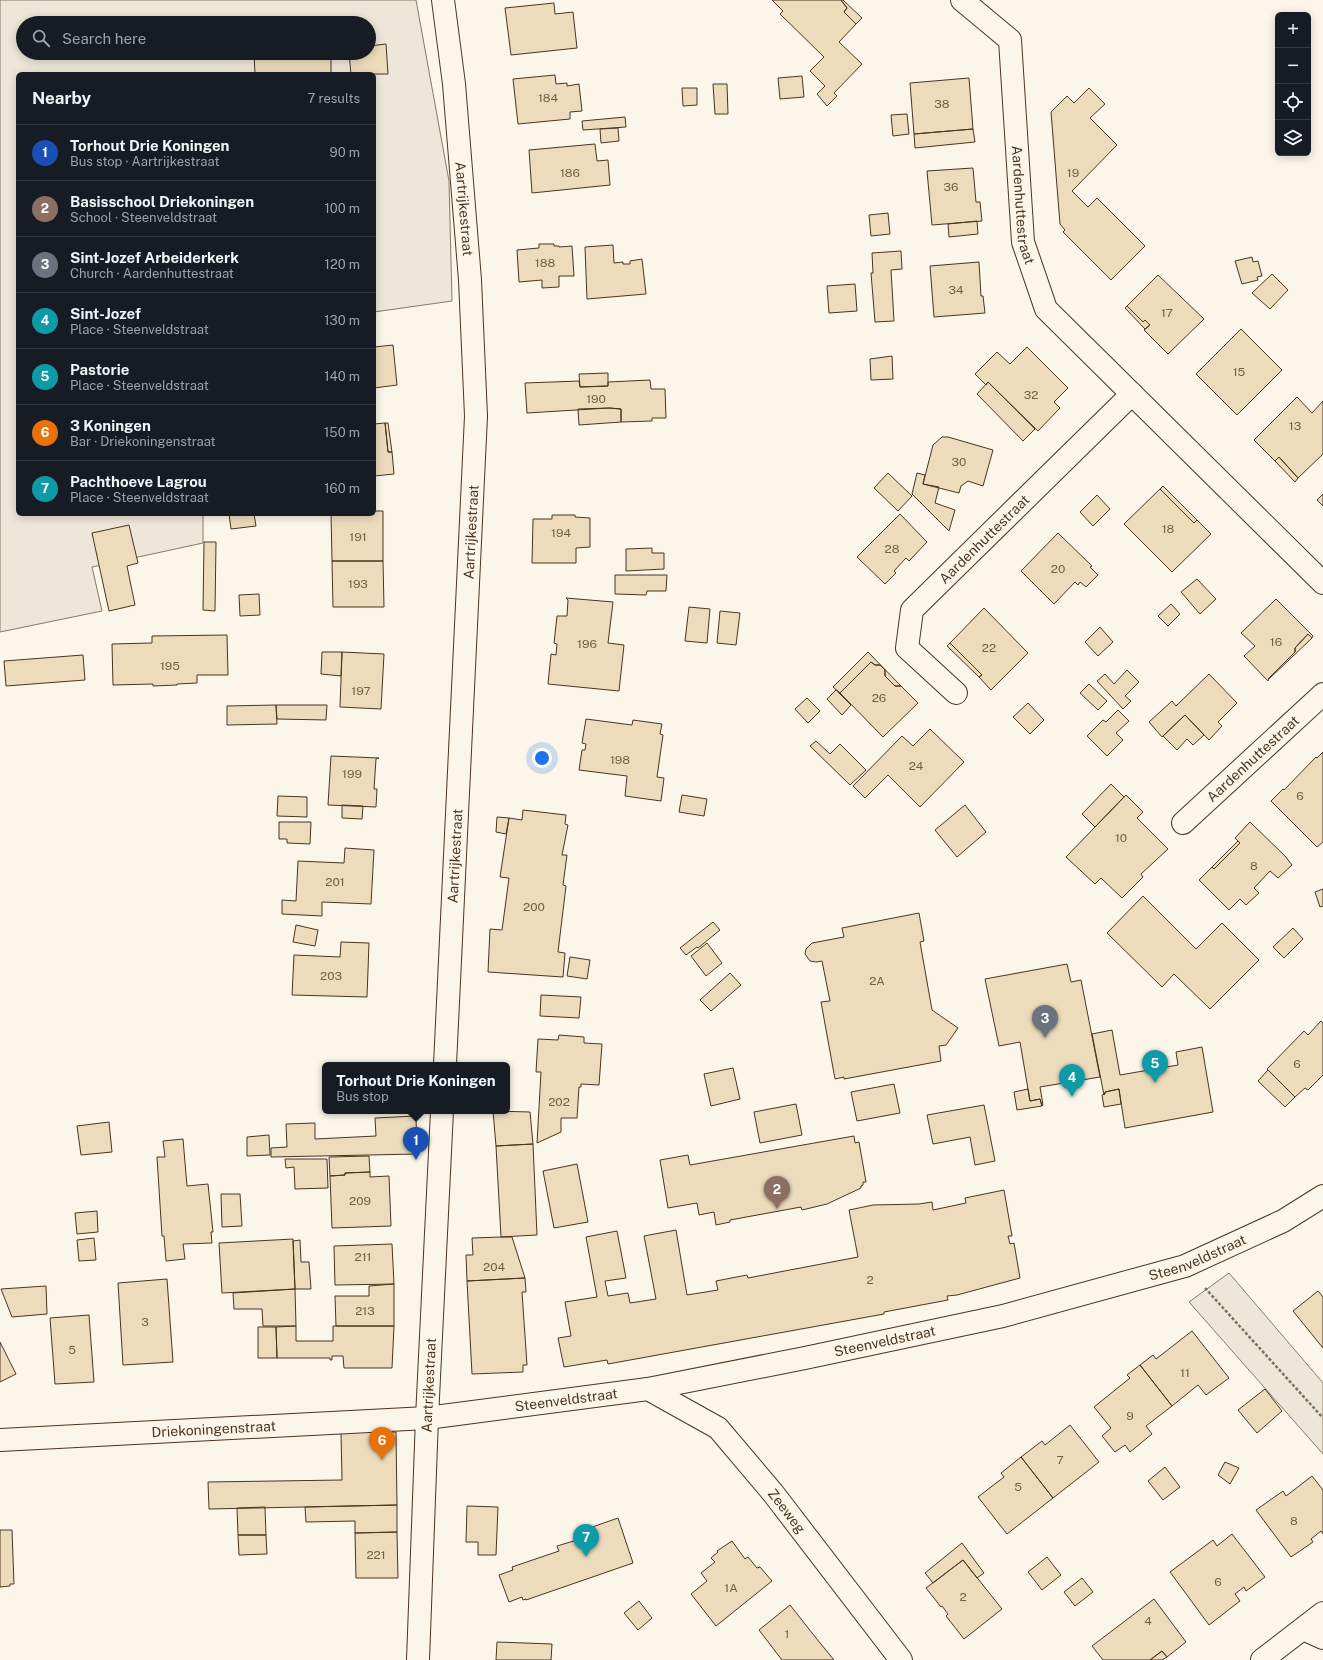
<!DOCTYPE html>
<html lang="en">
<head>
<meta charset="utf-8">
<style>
	body { margin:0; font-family:"Public Sans",sans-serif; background:#20242c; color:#f1f3f6 }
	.controls { position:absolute; right:12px; top:12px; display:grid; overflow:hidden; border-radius:6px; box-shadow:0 2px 10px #0003 }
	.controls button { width:36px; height:36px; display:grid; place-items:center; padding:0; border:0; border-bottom:1px solid #363941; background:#171b24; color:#f1f3f6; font:20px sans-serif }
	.you { position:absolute; left:542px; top:758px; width:14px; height:14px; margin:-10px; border:3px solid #fff; border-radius:50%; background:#1a73e8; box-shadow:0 0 0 6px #1a73e833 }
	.badge { display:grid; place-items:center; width:26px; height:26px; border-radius:50%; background:#c62828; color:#fff; font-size:13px; font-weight:700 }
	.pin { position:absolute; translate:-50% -33px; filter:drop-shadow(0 1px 2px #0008) }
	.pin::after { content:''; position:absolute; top:21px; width:14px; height:12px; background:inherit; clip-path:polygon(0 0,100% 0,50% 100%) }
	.popup { position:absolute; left:322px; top:1062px; width:188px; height:52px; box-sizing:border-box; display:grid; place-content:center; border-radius:6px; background:#171b24; filter:drop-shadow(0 1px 3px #0005); font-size:13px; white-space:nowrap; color:#9ea1a6 }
	.popup b { font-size:15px; color:#f1f3f6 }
	.popup::after { content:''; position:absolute; left:50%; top:100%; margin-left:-8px; border:8px solid transparent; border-top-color:#171b24 }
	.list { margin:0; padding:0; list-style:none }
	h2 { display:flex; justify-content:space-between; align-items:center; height:52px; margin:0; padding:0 16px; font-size:17px }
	h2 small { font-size:13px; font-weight:400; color:#9ea1a6 }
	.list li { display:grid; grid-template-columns:26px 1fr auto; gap:12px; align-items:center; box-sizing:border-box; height:56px; padding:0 16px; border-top:1px solid #363941 }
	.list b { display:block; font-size:15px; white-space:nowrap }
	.list p { margin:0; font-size:13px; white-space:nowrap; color:#9ea1a6 }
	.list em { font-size:13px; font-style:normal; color:#9ea1a6 }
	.icon { flex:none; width:22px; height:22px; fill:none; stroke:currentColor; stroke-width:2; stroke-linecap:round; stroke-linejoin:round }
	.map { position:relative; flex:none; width:1323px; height:1660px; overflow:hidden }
	.search { position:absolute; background:#171b24; box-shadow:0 2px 10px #0003; left:16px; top:16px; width:360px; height:44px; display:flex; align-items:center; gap:10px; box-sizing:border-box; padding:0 14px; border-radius:22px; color:#9ea1a6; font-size:15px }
	.panel { position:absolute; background:#171b24; box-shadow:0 2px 10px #0003; left:16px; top:72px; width:360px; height:444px; border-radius:6px }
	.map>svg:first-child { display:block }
	.green { fill:#ede6d9; stroke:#887966; fill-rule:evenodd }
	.building { fill:#ecdcbc; stroke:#4a3520 }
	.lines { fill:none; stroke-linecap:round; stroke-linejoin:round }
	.minor-casing { stroke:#4a3520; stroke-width:24 }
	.path { stroke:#7f6f5c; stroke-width:2.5; stroke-dasharray:3 2; stroke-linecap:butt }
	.minor { stroke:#fbf6e9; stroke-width:22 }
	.labels { text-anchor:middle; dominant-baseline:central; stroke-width:3; stroke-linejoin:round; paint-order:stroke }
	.number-label { font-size:12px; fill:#725f47 }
	.street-label { font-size:14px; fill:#4a3520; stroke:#fbf6e9 }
</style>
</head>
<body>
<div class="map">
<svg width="1323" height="1660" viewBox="0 0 1323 1660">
	<rect width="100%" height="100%" fill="#fbf6e9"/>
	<path class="green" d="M0,0h416l33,181 3,120 -78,11v-238h-356v440h185v29l-111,24 10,44 -102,21zM23,23h346v30h-346z
		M1229,1273l94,110v71l-134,-152z"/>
	<path class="building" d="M772,0h69l6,8 -3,4 12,12 -17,18 23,22 -28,29 3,3 -10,10 -10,-12 8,-8 -15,-15 14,-14 -44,-43 3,-3z
		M841,0h2l19,18 -6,6 -12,-12 3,-4z
		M554,3l1,11 18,-2 4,36 -66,7 -6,-47z
		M386,44l2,30h-37l-2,-21h20v-7z
		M254,53h77v21h-76z
		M555,75l1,9 11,-1v3l12,-2 3,27 -12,1v7l-52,5 -5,-45z
		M802,76l2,21 -24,2 -2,-21z
		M969,78l4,51 -59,5 -4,-51z
		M713,84h14l1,30h-13z
		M682,88h15v17l-14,1z
		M1089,88l16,16 -15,14 27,27 -45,46 16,16 9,-9 48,48 -34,34 -48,-48 2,-2 -5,-6 -9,-112 16,-16 7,7z
		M907,114l2,20 -16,2 -2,-21z
		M625,117l1,10 -43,3 -1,-9z
		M618,128l1,13 -18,2 -1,-14z
		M973,129l2,13 -60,6 -1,-14z
		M595,144l2,17 11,-1 2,25 -78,8 -3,-43z
		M973,168l3,34h4l2,19 -50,4 -5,-54z
		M888,213l2,21 -19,2 -2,-21z
		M977,221l1,13 -29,3 -1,-13z
		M539,244h15v2h5v1l13,-1 2,30h-15v11l-17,1v-8l-23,2 -2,-32 22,-2z
		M613,245l1,18 9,-1v2h7v-3l12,-2 4,35 -59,5 -2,-52z
		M901,251l1,18 -11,1 3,51 -19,1 -4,-49h2l-1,-20z
		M1252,257l1,5 5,-1 4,15 -5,1 1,3 -16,4 -7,-23z
		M979,262l2,34h2l2,17 -51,4 -4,-51z
		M1272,274l16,16 -18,19 -18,-16z
		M1158,275l46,44 -36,35 -24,-24 6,-5 -5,-5 -2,2 -16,-16z
		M855,284l2,27 -28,2 -2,-27z
		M1127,306l16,16 2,-2 5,5 -5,4 -20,-21z
		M1241,329l41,41 -45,45 -41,-41z
		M393,345l4,40 -23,3v-41z
		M1027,347l41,41 -14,14 6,6 -22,23 -50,-49 -2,3 -11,-11 22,-22 13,12z
		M892,356l1,23 -22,1 -1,-21z
		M608,373v13l-28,1 -1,-13z
		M650,380l1,9h14l1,29h-14v3l-31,1v-13l-12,-1 -82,5 -2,-30 54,-2 1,6 28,-1v-4z
		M988,382l47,47 -12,12 -46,-47z
		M1297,397l15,16 11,-12v53l-25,24 -19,-21 -4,4 -21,-21z
		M609,408l12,1v13l-42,3 -1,-16z
		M385,423l3,29h4l2,22 -20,2v-52z
		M385,423h3l4,29h-4z
		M942,437h6l45,13 -10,36 -15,-5 -7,5 -2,7 -36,-9 10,-39z
		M1279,457l19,21 -3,4 -20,-21z
		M888,473l24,23 -14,15 -24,-23z
		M917,473l8,2 -2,9 16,3 -4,16 20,7 -6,21 -37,-37z
		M1163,486l34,34 -3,3 -34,-34z
		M1160,489l34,34 3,-3 14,14 -39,38 -48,-48z
		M1323,494v12l-6,-6z
		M1097,495l13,14 -17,17 -13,-14z
		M374,511h9v50h-51l-1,-47h43z
		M229,514h25l2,12 -25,3z
		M900,514l27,28 -18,19 -3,-3 -12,13 2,2 -11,11 -28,-27z
		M552,515h23v2l15,1v29l-14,1v15h-44l1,-44h19z
		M129,525l9,38 -11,3 8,39 -26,6 -17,-78z
		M1058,533l34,33 -2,1 8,8 -12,12 -6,-5 -2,3 -3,-3 -21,22 -33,-33z
		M204,542h12l-1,69 -12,-1z
		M652,548v5h12v16l-38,2v-22z
		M332,561h51l1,46h-51z
		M615,575h52l-1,16h-19l-1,4 -31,-1z
		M1197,579l19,20 -16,15 -19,-22z
		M259,594l1,21 -20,1 -1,-21z
		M566,598l47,4 -5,41 16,2 -5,46 -71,-7 3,-30 5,1 1,-11 -3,-1 3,-27h10l1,-16z
		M1276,599l37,37 -1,2 -4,-4 -13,14v4l-26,26 -1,3 -24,-25 11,-10 -14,-13z
		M1171,604l9,10 -12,12 -10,-10z
		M689,607l21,2 -3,34 -22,-2z
		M984,608l44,45 -37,37 -12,-13 3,-2 -32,-32z
		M720,611l20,2 -4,32 -19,-2z
		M1100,627l13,15 -15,14 -13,-14z
		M1308,634l4,4 -43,41v-1l26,-26v-4z
		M227,635l1,40h-31v8l-20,1v1l-24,1v-2l-40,1 -1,-41 40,-1v-7z
		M950,643l32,32 -3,2 -32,-31z
		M322,652h20l-1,24 -20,-2z
		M342,652l42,2 -3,55 -41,-2z
		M868,652l33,34h-6l-10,-10v-6l-5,-5h-5l-4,-3 -31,31 -7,-6z
		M83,655l2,25 -79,6 -2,-25z
		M871,662l4,3h5l5,5v6l10,10h6l17,17 -35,34 -43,-44z
		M1127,670l12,12 -14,14 6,5 -8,8 -26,-28 8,-7 9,10z
		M1209,674l28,29 -19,19 4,4 -13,14 -24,-25 -23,22 -13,-15 23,-21 4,5z
		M1089,684l18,17 -9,9 -18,-17z
		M836,690l15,15 -9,10 -15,-16z
		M807,698l13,13 -12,12 -13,-14z
		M1028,703l16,17 -14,14 -17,-17z
		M276,705l1,19 -50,1v-19z
		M276,705h51l-1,15 -49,-1z
		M1118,710l11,11 -13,12 7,7 -16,16 -20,-20 16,-16 3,2z
		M1185,715l19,20 -11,10 -6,-6 -10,11 -14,-14z
		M586,719l46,6 1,-5 29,4 -2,10 3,1 -6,42 7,1 -3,23 -36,-5 2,-20 -48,-6 3,-20h3l1,-6 -4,-1z
		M930,729l34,33 -44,45 -32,-32 -23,23 -12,-12 49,-50 11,10z
		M816,741l14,13 10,-10 26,26 -16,15 -40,-39z
		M1323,752v90l-6,5 -46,-46 12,-12 1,1 32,-33 1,1z
		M331,756l48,2 -3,1 -2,30h3l-1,18 -48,-2z
		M1111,784l13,13 -29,30 -13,-13z
		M682,795l25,4 -3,17 -25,-4z
		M1126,795l17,17 -6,6 31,31 -27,25 2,3 -21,21 -21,-20 -6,6 -29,-27z
		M278,796l29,1v20l-30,-1z
		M342,805l21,1 -1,13 -20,-1z
		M965,805l21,27 -29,25 -22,-27z
		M523,810l43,5 -1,9 3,1 -6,30h5l-4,30 3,1 -8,66 7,1 -2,24 -75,-5 2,-43 12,1 7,-52 -9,-1 9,-59 13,2z
		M497,817l12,1 -3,16 -10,-2z
		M279,822h32l-1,22 -23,-1v-4h-8z
		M1250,822l35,34 7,9 -14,13 -8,-7 -16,17 5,5 -13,12 -6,-6 -11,11 -30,-30 13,-13 2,2 26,-26 -5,-5z
		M1238,841l2,2 -26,26 -2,-2z
		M345,848l29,2 -3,54 -49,-2v14l-40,-2v-14l14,1 2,-40 46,2z
		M1323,889v17l-3,1 -5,-15z
		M1143,896l53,53 26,-26 37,37 -49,49 -36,-35 -12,13 -55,-54z
		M919,913l5,28 -4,1 12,68 26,18 -12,17 -7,1 2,15 -97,18v-2l-9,2 -14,-77 9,-1 -8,-40 -6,1 -6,-1 -5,-7 1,-5 6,-6 32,-6 -2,-9z
		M713,922l7,8 -22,18 -1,-1 -11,8 -6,-7z
		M296,925l22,5 -3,16 -22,-4z
		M1293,928l10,11 -19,19 -11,-11z
		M341,942l28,1 -2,54 -75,-2 2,-40 46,2z
		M707,943l15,20 -16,13 -15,-20z
		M570,957l20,3 -3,19 -20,-3z
		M1067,964l4,18 10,-2 19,97 -60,10 3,18 -1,1 -2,-7 -10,2 -10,-59 -21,4 -14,-67z
		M730,973l11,12 -30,26 -11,-11z
		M541,995l40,2 -2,21 -39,-2z
		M1321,1021l2,2v52l-15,15 -3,-2 -10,9 -28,-28 37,-38 4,4z
		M1112,1030l8,45 58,-10 -2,-13 26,-5 11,65 -88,16 -6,-39 -14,3 -1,3 -12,-61z
		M559,1035l25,2v6l18,1 -3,41 -18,-1v3h-2l-2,31h-16v14l-24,11 4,-71h-5l2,-33 20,1z
		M733,1068l7,31 -29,7 -7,-32z
		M1268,1070l27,27 -10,10 -27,-26z
		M894,1084l6,29 -43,8 -6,-29z
		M1028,1089l2,12 10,-2 2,7 -25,4 -3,-18z
		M1119,1089l2,15 -17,3 -2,-12 3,-1v-2z
		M796,1104l6,31 -42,8 -6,-31z
		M984,1105l11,56 -20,4 -5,-28 -37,7 -6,-29z
		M493,1111l37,1 3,32 -37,2z
		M416,1116l1,38 -146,3v-9l16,-1 -1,-23 29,-1v16l61,-3 -1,-18z
		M109,1122l3,30 -31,3 -4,-29z
		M269,1135l1,20 -23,1v-19z
		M854,1136l1,7 4,-1 7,40h-3v3l-2,1v2l-34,16 -25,6 -1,-3 -71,13v2l-14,3 -2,-13 -15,3 -2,-12 -29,5 -8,-48 28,-5 2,10z
		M183,1139l4,47 21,-2 5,48h-2l1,11 -29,1 2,15 -19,2 -2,-25h-2l-5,-79h8l-2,-16z
		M533,1144l4,91 -36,2 -5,-91z
		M369,1156l1,16 -25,1v2l-15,1 -1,-19z
		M285,1159h42l1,29 -33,1 -1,-22 -8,1z
		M577,1164l11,58 -34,6 -11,-57z
		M370,1172v5l19,-1 2,50 -59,2 -2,-52 15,-1v-2z
		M1004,1190l8,46h-4l2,8 4,-1 6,35 -63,17 -10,1 1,4 -64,12v2l-276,50 -1,-4 -43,7 -6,-29 13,-2 -6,-34 32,-5 -11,-60 31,-6 9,47 -21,3 3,15 20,-3 2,10 26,-4 -12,-63 32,-6 11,65 31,-5 -2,-9 31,-6 1,3 110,-21 -9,-47 24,-5 46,-1 13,-2 1,8 33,-7 -1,-5z
		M221,1194h19l2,32 -20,1z
		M97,1211l1,21 -21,2 -2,-21z
		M501,1237h11l13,41 -58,3 -1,-26h7l-1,-17z
		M94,1238l2,22 -17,1 -2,-21z
		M293,1239l2,50 -73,4 -3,-50z
		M300,1240l1,22h8l2,27h-16l-2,-48z
		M392,1244l2,40 -59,1 -1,-39z
		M525,1278l1,14h-4l5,73h-4v7l-51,2 -5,-93z
		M167,1279l6,83 -50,3 -5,-82z
		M394,1284v42h-58l-1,-30h34v-10z
		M46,1286l1,28 -35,3 -11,-28z
		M295,1289l1,37h-33l-1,-17h-28l-1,-16z
		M1318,1291l5,6v51l-30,-37z
		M89,1315l5,67 -39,2 -5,-66z
		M296,1326v15h37v-15h61l-2,42h-48l-1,-12h-11v4h-2v-2h-53l-1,-31z
		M258,1327h18l1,31h-19z
		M1192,1331l37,47 -23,17 -8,-10 -26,21 -32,-41 13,-10 3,4z
		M0,1342l16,32 -16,8z
		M1140,1365l32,41 -26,20 6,8 -22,18 -5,-7 -10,7 -13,-16 9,-8 -17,-21 36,-29 -3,-3z
		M1265,1389l17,22 -25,22 -19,-23z
		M1070,1425l29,37 -46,36 -32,-41 21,-16 3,4z
		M341,1432h55l1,73 -188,4 -1,-27 134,-2z
		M1021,1457l32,41 -46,36 -29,-37 26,-20 -3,-4z
		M1225,1462l14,6 -9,16 -12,-9z
		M1165,1467l15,20 -17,13 -15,-19z
		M1312,1476l11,14v44l-2,-3 -10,8 2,3 -22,15 -35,-47 27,-19 3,5z
		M397,1505v27l-42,1v-12l-49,1 -1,-15z
		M467,1506l31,1 -2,48h-18v-13h-12z
		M265,1507l1,28h-28l-1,-27z
		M618,1518l15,45 -107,37v-1l-3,1 -1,-3 -13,5 -10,-27 14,-5 -1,-3 47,-16 -2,-5 20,-6 -2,-7z
		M0,1530h12l2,54h-4v2l-10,1z
		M397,1532l1,46h-42l-1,-45z
		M1232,1534l33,43 -19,14 -2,-4 -9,7 5,7 -31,24 -39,-53 43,-32 4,6z
		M238,1535h28l1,19 -28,1z
		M732,1541l13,18 3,-2 9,11 3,-1 12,14 -56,45 -25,-32 16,-13 -6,-8 14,-11 -4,-4 7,-6 -1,-1z
		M962,1543l22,30 -7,5 -14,-18 -30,23 -8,-10z
		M1047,1557l14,18 -19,15 -14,-18z
		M963,1560l39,49 -38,30 -18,-23 2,-2 -6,-8 -1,1 -15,-19z
		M1082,1578l11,14 -18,14 -11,-14z
		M1154,1599l32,43 -19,15 -5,-6 -12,9h-47l-11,-14z
		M639,1601l13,17 -14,12 -14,-17z
		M790,1605l26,33 18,22h-52l-23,-30z
		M497,1642l55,2 -1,16h-55z
		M1162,1651l5,6 -5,3h-12z"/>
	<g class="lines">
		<defs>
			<g id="minor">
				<path id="s1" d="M443,0l11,84 16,196 6,136 -31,649"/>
				<path id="s2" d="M962,0l48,40 13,202 23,67 277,274"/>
				<path id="s3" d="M956,693l-49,-45 5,-38 220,-216"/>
				<path id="s4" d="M1183,823l140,-129"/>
				<path id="s5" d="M648,1389l70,39 55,65 128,167"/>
				<path id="s6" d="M0,1440l427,-22 221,-29 157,-31 198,-42 182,-50 98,-45 40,-25"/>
				<path d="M1303,1629l20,9"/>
				<path id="s7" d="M418,1660l9,-242 15,-307"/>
				<path d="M1262,1660l61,-47"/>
			</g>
		</defs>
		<use href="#minor" class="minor-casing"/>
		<path class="path" d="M1205,1288l118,130"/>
		<use href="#minor" class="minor"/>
	</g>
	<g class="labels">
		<g class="number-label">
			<text x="548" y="98">184</text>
			<text x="942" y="104">38</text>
			<text x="570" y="173">186</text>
			<text x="1073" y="173">19</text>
			<text x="951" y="187">36</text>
			<text x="545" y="263">188</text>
			<text x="956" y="290">34</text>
			<text x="1167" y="313">17</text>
			<text x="1239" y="372">15</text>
			<text x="1031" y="395">32</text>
			<text x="596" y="399">190</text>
			<text x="1295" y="426">13</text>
			<text x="959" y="462">30</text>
			<text x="1168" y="529">18</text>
			<text x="561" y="533">194</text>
			<text x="358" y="537">191</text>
			<text x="892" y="549">28</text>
			<text x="1058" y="569">20</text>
			<text x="358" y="584">193</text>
			<text x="1276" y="642">16</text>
			<text x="587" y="644">196</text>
			<text x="989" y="648">22</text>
			<text x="170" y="666">195</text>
			<text x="361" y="691">197</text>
			<text x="879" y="698">26</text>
			<text x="620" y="760">198</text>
			<text x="916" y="766">24</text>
			<text x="352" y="774">199</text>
			<text x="1300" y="796">6</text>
			<text x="1121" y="838">10</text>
			<text x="1254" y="866">8</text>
			<text x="335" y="882">201</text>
			<text x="534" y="907">200</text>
			<text x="331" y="976">203</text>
			<text x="877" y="981">2A</text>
			<text x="1297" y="1064">6</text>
			<text x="559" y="1102">202</text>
			<text x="360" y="1201">209</text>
			<text x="363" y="1257">211</text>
			<text x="494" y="1267">204</text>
			<text x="870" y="1280">2</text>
			<text x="365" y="1311">213</text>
			<text x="145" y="1322">3</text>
			<text x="72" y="1350">5</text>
			<text x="1185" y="1373">11</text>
			<text x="1130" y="1416">9</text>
			<text x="1060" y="1460">7</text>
			<text x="1018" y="1487">5</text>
			<text x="1294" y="1521">8</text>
			<text x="376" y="1555">221</text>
			<text x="1218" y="1582">6</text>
			<text x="731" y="1588">1A</text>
			<text x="963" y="1597">2</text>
			<text x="1148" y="1621">4</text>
			<text x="787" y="1634">1</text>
		</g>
		<g class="street-label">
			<text stroke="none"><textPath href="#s2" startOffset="228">Aardenhuttestraat</textPath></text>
			<text stroke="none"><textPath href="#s1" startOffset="210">Aartrijkestraat</textPath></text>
			<text transform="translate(471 532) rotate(-87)">Aartrijkestraat</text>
			<text stroke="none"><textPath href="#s3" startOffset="206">Aardenhuttestraat</textPath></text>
			<text stroke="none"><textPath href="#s4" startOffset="95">Aardenhuttestraat</textPath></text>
			<text transform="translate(455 856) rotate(-87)">Aartrijkestraat</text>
			<text stroke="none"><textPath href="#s6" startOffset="1216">Steenveldstraat</textPath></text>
			<text stroke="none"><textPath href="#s6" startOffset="892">Steenveldstraat</textPath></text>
			<text stroke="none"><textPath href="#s7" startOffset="275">Aartrijkestraat</textPath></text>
			<text stroke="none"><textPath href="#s6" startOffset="568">Steenveldstraat</textPath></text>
			<text stroke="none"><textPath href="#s6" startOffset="214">Driekoningenstraat</textPath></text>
			<text stroke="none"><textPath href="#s5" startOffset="188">Zeeweg</textPath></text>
		</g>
	</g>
</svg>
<div class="controls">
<button>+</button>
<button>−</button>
<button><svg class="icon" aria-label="locate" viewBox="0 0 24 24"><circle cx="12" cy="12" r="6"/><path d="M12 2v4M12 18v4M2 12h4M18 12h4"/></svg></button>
<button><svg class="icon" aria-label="layers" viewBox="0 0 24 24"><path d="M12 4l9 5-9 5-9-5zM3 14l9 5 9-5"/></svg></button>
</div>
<div class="you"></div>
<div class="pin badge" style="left:416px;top:1160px;background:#1a4fb4">1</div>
<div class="popup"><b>Torhout Drie Koningen</b>Bus stop</div>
<div class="pin badge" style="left:777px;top:1209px;background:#8d6e63">2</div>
<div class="pin badge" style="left:1045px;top:1038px;background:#6b7280">3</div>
<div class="pin badge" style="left:1072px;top:1097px;background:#0f9aa8">4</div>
<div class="pin badge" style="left:1155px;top:1083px;background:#0f9aa8">5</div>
<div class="pin badge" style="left:382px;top:1460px;background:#e8710a">6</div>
<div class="pin badge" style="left:586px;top:1557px;background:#0f9aa8">7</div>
<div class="search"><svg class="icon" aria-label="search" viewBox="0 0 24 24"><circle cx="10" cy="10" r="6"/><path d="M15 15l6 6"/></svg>Search here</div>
<section class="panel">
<h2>Nearby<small>7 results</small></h2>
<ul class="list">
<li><span class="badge" style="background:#1a4fb4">1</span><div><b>Torhout Drie Koningen</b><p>Bus stop · Aartrijkestraat</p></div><em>90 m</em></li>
<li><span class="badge" style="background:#8d6e63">2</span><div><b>Basisschool Driekoningen</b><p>School · Steenveldstraat</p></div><em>100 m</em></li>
<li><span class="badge" style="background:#6b7280">3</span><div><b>Sint-Jozef Arbeiderkerk</b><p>Church · Aardenhuttestraat</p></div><em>120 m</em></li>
<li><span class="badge" style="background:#0f9aa8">4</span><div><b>Sint-Jozef</b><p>Place · Steenveldstraat</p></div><em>130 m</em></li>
<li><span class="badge" style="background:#0f9aa8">5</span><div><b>Pastorie</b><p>Place · Steenveldstraat</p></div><em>140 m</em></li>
<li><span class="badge" style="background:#e8710a">6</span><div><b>3 Koningen</b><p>Bar · Driekoningenstraat</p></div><em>150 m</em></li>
<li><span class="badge" style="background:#0f9aa8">7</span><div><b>Pachthoeve Lagrou</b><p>Place · Steenveldstraat</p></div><em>160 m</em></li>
</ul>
</section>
</div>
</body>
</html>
